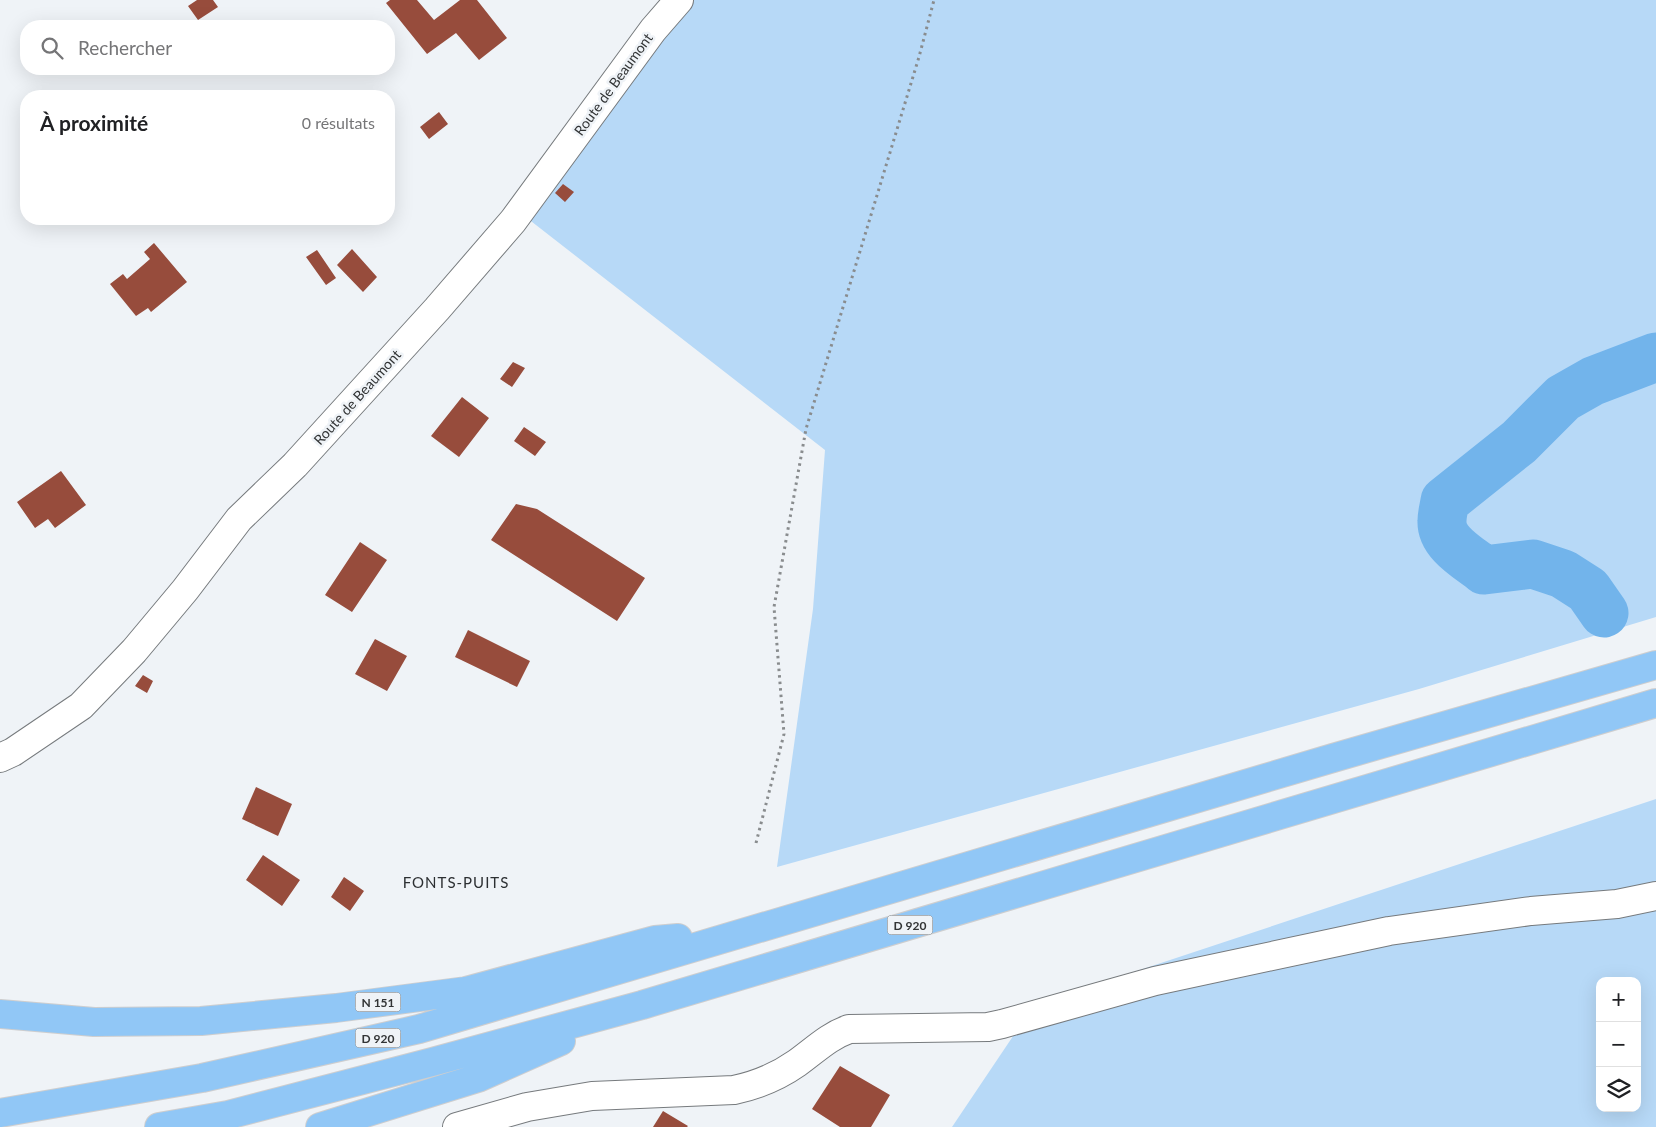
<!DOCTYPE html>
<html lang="fr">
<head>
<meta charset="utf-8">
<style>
	body { margin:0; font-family:Lato,sans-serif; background:#f2f2f2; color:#202124 }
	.controls { position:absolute; right:15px; bottom:15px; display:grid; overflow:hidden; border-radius:10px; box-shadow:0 5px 20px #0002 }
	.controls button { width:45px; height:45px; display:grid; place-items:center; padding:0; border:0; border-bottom:1px solid #e0e0e0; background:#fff; color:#202124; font:25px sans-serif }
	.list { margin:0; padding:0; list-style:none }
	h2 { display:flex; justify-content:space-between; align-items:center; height:65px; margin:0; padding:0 20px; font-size:21px }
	h2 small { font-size:16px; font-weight:400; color:#757577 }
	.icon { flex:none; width:28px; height:28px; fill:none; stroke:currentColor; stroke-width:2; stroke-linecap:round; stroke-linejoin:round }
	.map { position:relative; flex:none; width:1656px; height:1127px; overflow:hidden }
	.search { position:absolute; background:#fff; box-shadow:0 5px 20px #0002; left:20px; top:20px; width:375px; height:55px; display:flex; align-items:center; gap:12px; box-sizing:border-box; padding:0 18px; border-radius:20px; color:#757577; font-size:19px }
	.panel { position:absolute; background:#fff; box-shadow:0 5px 20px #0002; left:20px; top:90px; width:375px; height:135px; border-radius:20px }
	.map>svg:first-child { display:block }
	.green { fill:#b7d9f7; fill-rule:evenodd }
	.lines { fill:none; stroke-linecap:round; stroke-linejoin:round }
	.river { stroke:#72b4eb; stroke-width:49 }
	.building { fill:#974c3c }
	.minor-casing { stroke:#767a7d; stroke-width:30 }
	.highway-casing { stroke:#cececf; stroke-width:30 }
	.path { stroke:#898c8e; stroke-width:3; stroke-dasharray:2.5 4; stroke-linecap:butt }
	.minor { stroke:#fff; stroke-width:28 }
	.highway { stroke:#91c7f6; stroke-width:28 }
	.labels { text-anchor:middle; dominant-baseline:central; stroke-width:5; stroke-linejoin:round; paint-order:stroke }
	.shield { fill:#eff3f7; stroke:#6b6d6f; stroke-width:1 }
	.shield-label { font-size:12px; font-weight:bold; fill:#323435 }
	.street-label { font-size:14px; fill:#323435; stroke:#eff3f7 }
	.neighbourhood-label { font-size:15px; letter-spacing:1px; fill:#2c2f32; stroke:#eff3f7 }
</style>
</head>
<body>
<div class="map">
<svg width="1656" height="1127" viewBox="0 0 1656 1127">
	<rect width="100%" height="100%" fill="#eff3f7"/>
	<path class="green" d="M686,0h970v617l-237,72 -642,178 36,-258 12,-159 -298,-232z
		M1656,799v328h-704l82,-122zM1600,981h37v127h-37z"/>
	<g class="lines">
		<path class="river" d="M1604,613l-16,-23 -25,-16 -30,-10 -49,6c-15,-12 -43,-27 -42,-49 0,-7 2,-13 3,-20l74,-59 44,-44 30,-17 63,-24"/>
	</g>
	<path class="building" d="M197,0h16l5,7 -20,13 -10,-14z
		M390,0h27l17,20 26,-20h17l30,38 -28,22 -23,-27 -29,21 -41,-51z
		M439,112l9,12 -19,15 -9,-12z
		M563,184l11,8 -9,10 -10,-9z
		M154,243l33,39 -36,30 -3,-4 -12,8 -26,-32 13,-10 4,5 23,-20 -6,-7z
		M352,249l25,28 -14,15 -26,-27z
		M317,250l19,28 -10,7 -20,-28z
		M513,362l12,6 -13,19 -12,-8z
		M462,397l27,21 -30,39 -28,-21z
		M524,427l22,15 -11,14 -21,-15z
		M61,471l25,34 -31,23 -7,-9 -13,9 -18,-26z
		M516,504l21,5 108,69 -28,43 -126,-81z
		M360,542l27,18 -35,52 -27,-17z
		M468,630l62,31 -13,26 -62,-30z
		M375,639l32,17 -20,35 -32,-17z
		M143,675l10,6 -6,12 -12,-7z
		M256,787l36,17 -14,32 -36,-17z
		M263,855l37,25 -18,26 -36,-26z
		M344,877l20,14 -14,20 -19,-14z
		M840,1066l50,29 -19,32h-31l-28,-18z
		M663,1111l25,15 -1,1h-34z"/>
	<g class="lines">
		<defs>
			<path id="minor" d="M0,758l13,-6 68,-46 53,-55 51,-61 54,-71 56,-54 142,-156 76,-88 140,-191 26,-30
				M457,1127l70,-20 65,-11 142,-6c24,-5 43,-13 63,-27 18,-13 32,-27 52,-34l139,-2 14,-3 153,-43 234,-50 142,-20 86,-7 39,-8"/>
			<path id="highway" d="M0,1014l94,8 107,-1 135,-13 130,-17 189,-51 23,-2
				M0,1113l202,-35 217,-49 914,-271 323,-93
				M159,1127l69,-12 204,-53 210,-57 1014,-302
				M320,1127l158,-49 83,-37"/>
		</defs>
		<use href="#minor" class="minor-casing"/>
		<use href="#highway" class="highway-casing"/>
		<path class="path" d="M756,843l28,-109 -10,-127 32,-178 113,-372 15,-57"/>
		<use href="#minor" class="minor"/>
		<use href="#highway" class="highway"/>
	</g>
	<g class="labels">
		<g class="shield">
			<rect x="887.5" y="915.5" width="45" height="19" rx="4"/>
			<rect x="355.5" y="992.5" width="45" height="19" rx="4"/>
			<rect x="355.5" y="1028.5" width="45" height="19" rx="4"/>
		</g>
		<g class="shield-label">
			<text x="910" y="925">D 920</text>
			<text x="378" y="1002">N 151</text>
			<text x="378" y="1038">D 920</text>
		</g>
		<g class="street-label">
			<text transform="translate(613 84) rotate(-54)">Route de Beaumont</text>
			<text transform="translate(357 397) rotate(-48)">Route de Beaumont</text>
		</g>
		<g class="neighbourhood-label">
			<text x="456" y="882">FONTS-PUITS</text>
		</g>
	</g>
</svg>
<div class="controls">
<button>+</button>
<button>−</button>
<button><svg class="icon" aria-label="layers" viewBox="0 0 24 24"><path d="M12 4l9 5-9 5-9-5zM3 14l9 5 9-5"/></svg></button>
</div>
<div class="search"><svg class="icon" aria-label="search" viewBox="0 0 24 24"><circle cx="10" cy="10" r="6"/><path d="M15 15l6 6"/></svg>Rechercher</div>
<section class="panel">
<h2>À proximité<small>0 résultats</small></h2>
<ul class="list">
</ul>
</section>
</div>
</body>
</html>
